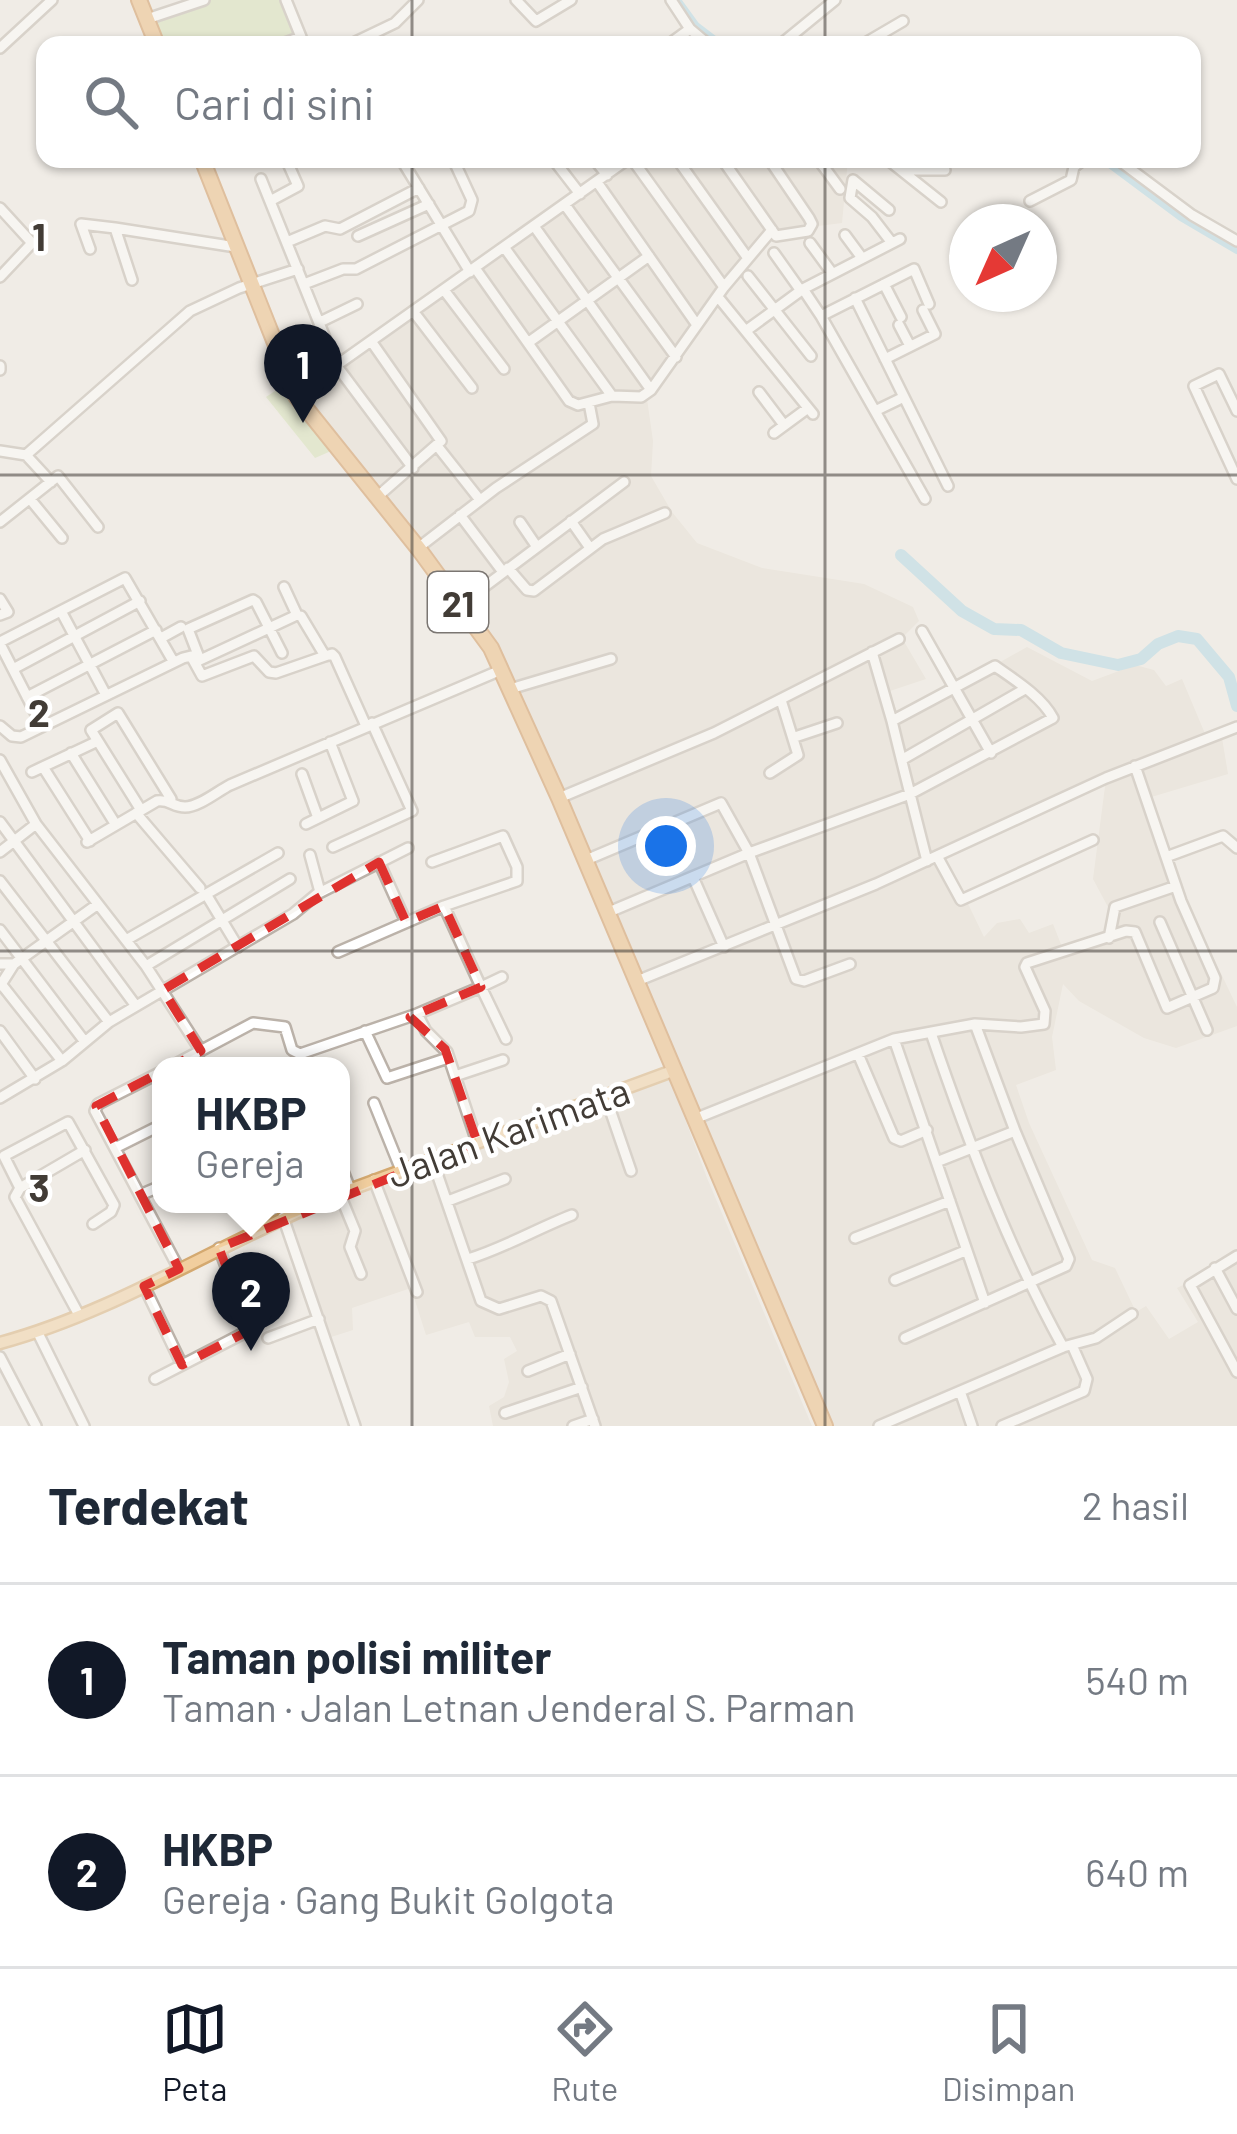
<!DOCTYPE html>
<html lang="id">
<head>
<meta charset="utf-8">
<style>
	body { margin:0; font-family:Barlow,sans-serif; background:#f6f6f7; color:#1f2937 }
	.compass { position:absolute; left:949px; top:204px; width:108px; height:108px; border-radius:50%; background:#fff; box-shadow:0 3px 9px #0004; rotate:225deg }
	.you { position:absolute; left:666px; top:846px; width:42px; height:42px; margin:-30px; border:9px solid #fff; border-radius:50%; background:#1a73e8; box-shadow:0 0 0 18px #1a73e833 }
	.badge { display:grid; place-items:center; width:78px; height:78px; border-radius:50%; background:#111827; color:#fff; font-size:39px; font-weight:700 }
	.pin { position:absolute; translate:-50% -99px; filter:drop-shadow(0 3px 6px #0008) }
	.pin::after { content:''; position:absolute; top:63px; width:42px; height:36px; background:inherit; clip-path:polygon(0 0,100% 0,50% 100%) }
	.popup { position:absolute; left:152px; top:1057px; width:198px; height:156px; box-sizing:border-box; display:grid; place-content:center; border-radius:24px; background:#fff; filter:drop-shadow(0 3px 9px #0005); font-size:39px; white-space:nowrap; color:#747a83 }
	.popup b { font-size:45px; color:#1f2937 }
	.popup::after { content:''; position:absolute; left:50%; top:100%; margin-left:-24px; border:24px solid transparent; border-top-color:#fff }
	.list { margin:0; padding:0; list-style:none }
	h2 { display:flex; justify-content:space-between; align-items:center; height:156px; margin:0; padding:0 48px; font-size:51px }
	h2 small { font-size:39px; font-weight:400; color:#747a83 }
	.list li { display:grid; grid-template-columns:78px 1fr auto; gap:36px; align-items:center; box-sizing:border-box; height:192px; padding:0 48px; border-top:3px solid #e0e1e3 }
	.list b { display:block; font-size:45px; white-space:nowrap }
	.list p { margin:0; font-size:39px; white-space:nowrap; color:#747a83 }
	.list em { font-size:39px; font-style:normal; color:#747a83 }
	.icon { flex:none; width:66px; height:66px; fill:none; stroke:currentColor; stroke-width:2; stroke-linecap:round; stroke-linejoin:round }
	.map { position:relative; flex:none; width:1237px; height:1426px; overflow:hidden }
	.search { position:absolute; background:#fff; box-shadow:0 3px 9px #0004; left:36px; right:36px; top:36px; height:132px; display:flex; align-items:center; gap:30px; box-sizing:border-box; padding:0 42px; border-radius:24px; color:#747a83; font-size:45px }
	.sheet { height:540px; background:#fff }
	nav { display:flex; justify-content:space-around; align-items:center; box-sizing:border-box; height:168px; border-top:3px solid #e0e1e3; background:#fff; font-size:33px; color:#747a83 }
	nav a { display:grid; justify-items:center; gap:6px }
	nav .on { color:#111827 }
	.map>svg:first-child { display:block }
	.residential { fill:#e4ddd4; fill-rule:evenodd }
	.green { fill:#d2e0b3 }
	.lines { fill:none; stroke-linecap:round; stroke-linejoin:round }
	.canal { stroke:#a9d5e6; stroke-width:8 }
	.river { stroke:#a9d5e6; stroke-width:12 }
	.minor-casing { stroke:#bbb2a9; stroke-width:14 }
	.major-casing { stroke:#d4a970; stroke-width:15 }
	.highway-casing { stroke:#c98847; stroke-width:18 }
	.minor { stroke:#fff; stroke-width:9 }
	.major { stroke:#f1ce9e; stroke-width:10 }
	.highway { stroke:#ecb575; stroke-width:14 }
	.marked { fill:none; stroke:#df312e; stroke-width:9; stroke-dasharray:24 15; stroke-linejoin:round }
	.grid { fill:none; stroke:#423c36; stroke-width:3; stroke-opacity:0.55 }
	.labels { text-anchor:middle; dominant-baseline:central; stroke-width:9; stroke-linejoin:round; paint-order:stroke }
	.shield { fill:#fff; stroke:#7b7672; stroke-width:3 }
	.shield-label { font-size:36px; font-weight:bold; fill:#423c36 }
	.street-label { font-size:39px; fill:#423c36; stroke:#fff }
	.grid-label { font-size:39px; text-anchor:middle; font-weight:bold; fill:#423c36; stroke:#fff; stroke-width:9; stroke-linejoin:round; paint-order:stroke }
</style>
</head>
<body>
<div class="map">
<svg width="1237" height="1426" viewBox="0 0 1237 1426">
	<rect width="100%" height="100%" fill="#f0ece6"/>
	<path class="residential" d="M629,159h219l-6,64 -24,3 -38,14 -6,-9 -49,56 -78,112 6,42 -2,35 21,36 25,31 65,25 102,16 49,23 6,14 -17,17 24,41 -36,12 9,28 128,-72 65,34 43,-16 19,5 12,16 16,-7 24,57 15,-4 7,42 -80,24 35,96 54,113v19l-61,22 -32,-10 -65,-37 -16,-17 -11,53 4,33 -40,15 13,38 63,137 23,8 21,44 10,-6 23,33 29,-17 -21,-34 60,-30v168h-414l-334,-784 -193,-247zM1106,779l-13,100 30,56 -29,13 -30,4 -11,-28 -24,9 -9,-14 -23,4 -13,14 -40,-83z
		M668,1073l39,105 105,248h-319l-4,-20 15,-9 5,-15 -5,-23 13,-8 -7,-14h-35l-6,-15 -43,13 -15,-47 -59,20 1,22 -25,8 -41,-120 35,-14h19v-7z"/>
	<path class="green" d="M204,0h82l16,37 -21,8h-124l-10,-25z
		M290,381l48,67 -23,10 -49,-61z"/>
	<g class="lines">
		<path class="canal" d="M677,0l19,26 25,19
			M1103,159l78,58 56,33"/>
		<path class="river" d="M901,555l61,56 32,18 27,1 40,23 57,12 23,-6 17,-15 20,-8 19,3 32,38 8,29"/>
		<defs>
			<path id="minor" d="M516,0l20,21 35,-21
				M671,0l19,29 19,16
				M147,19l57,-19
				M279,45l22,-8 -15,-37
				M349,45l46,-22 23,-23
				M592,45h13
				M668,45l22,-16
				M780,45l55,-45
				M862,45l41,-24
				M0,48l52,-48
				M401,159l69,113
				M553,159l27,35
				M594,159l13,16
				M632,159l92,128
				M677,159l70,98
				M722,159l54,77 32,-5 4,-7 -3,-6 -40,-59
				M818,159l22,30
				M887,159l54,43
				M1117,159l75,56 45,26
				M901,170h44
				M261,179l75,186 77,103
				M597,182l100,143
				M270,201l28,-15 -12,-27
				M1030,201l41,-21 3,-13 10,-8
				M565,205l111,152
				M0,208l32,35 -32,34
				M889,210l-36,-30 -3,18 22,19 20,26
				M534,226l117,164
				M845,235l17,23
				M358,236l71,-32
				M287,242l38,-16 15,3 79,-41
				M810,243l22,30
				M504,247l108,149
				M90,249l-9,-25 34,4
				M774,253l27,38
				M475,268l94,133 9,4 34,-9 29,1 10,-7 73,-103 48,-57
				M748,276l63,80
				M132,280l-17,-52 121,19
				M304,284l39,-15h13l113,-58 3,-11 -19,-41
				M884,284l17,33
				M803,289l18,27 93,-47 15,35
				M444,290l60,79
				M718,297l95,117
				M855,298l93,188
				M413,311l59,77
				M821,316l104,183
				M320,322l37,-18
				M899,325l11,21
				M747,330l56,-41 97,-50
				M371,341l70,100 -64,56
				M529,342l120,-86
				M885,359l50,-25 -12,-24
				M0,366v4
				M759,392l25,33
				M296,394l332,-235
				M875,411l29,-14
				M1237,411l-18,-37 -25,12 43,93
				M774,433l34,-25
				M438,447l42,53
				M0,451l26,4 164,-144 49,-23 59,-19
				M26,455l25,27
				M30,499l32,39
				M460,515l43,57
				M571,521l19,27
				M0,522l58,-46 40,51
				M520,522l17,25
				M418,548l78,-60 97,-64 -4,-21
				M508,568l19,22 7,1 69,-52 62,-26
				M284,587l13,28
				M0,599l8,13 -8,3
				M460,605l164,-123
				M61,611l45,84
				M922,631l69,122
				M161,638l20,-11
				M0,642l125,-64 48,83
				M0,644l42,82
				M872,652l20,69
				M282,653l-26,-51 -3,-2 -65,29 12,31 97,-45 4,1 24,40 7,-2 3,3 31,69
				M13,669l127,-68
				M510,689l101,-30
				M27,697l129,-67
				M0,726l12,10 9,1 162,-79 8,-2 11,20 52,-20 15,16 7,1 49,-17
				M795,737l42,-14
				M71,753l45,72
				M903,759l122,-70
				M0,760l36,64 110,142 55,85
				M43,767l47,74
				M32,772l66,-31
				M770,773l28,-18 -17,-55
				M302,774l16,44
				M559,798l155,-65 185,-94
				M141,810l-50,-80 27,-17 53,86
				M136,813l64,75
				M0,822l136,184
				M306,824l47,-23 -23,-59
				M87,842l70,-41c13,-2 15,6 28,6 14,0 33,-16 45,-22l271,-115
				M333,847l79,-36 -40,-88
				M0,852l36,-28
				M310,855l10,37
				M937,856l24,44 132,-60
				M1166,857l57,-21 14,12
				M586,860l135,-57 28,50 47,126 8,2 46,-17
				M379,862l27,60
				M432,862l71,-26 14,31v14l-73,25
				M693,877l31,70
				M0,881l109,141
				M206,894l32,53
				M609,912l140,-59 161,-59 143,-76c-11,-21 -38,-38 -58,-52l-103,55c11,46 23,93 35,140
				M1160,922l47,108
				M0,930l85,112
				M1109,938l6,-31 61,-21
				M126,940l152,-87
				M0,964h14l-14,22
				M14,964l84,-60
				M146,966l144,-87
				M502,977l-21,10 25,52
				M637,981l239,-97 230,-106 131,-51
				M2,985l60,76
				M417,1014l9,17 21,21 30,90
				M0,1031l35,48
				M365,1031l22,47 61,-20
				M931,1033c37,108 77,214 132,314
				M894,1039l91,264
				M858,1054l36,84 7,3 26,-11
				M172,1066l81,-43 32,4 7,23 8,4 117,-40 64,-27 -37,-81 -106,46
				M161,1072l-63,32 -3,7 84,158
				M455,1076l48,-16
				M605,1095l26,76
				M0,1098l62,-37 47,-39 184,-108 24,-20 91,-46
				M374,1103l27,67
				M697,1118l197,-79 81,-15 46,3 23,-3 1,-13 -20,-44 2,-4 99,-32 9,1 32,76 46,-20 2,-10 -34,-77 -46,-135
				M115,1148l46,-23
				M432,1159l49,142 18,8 42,-13 10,5 44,125
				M939,1161l76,-30 -40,-107
				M341,1166l9,23
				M374,1180l43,112
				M20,1188l-16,-32 64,-34 46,83 -3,7 -18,12
				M140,1195l21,-9
				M341,1197l14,34 -5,16 11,27
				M448,1201l57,-22
				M283,1217l72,209
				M855,1238l95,-37
				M1237,1256l-47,29 47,87
				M468,1259c36,-11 68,-30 104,-44
				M1215,1268l22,41
				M895,1280l70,-29
				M144,1286l38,79
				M79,1315l-64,-118 5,-9 65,-38
				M38,1333l46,93
				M268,1338l51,-19
				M905,1338l161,-72 3,-7 -54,-128
				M0,1357l36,69
				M528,1371l42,-17
				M155,1379l95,-49 -31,-82
				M961,1394l11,32
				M505,1413l77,-26
				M573,1426l20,-7
				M879,1426l184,-79 33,-9 36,-24
				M1002,1426l82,-35 3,-12 -15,-34"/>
			<path id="major" d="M341,1193l334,-123
				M0,1343c111,-30 211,-94 316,-139"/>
			<path id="highway" d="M139,0l18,45
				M202,159l94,237 122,152 73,100 68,150 266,628"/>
		</defs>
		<use href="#minor" class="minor-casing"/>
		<use href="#major" class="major-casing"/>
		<use href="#highway" class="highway-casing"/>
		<use href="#minor" class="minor"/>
		<use href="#major" class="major"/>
		<use href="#highway" class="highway"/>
	</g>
	<path d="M0 0H1237V1426H0ZM379,862l27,60 38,-16 37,81 -71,30 35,32 32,93 -258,106 31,82 -68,35 -38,-79 35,-17 -83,-163 105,-55 -38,-61z" fill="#f0ece6" fill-opacity=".55" fill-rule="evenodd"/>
	<path class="marked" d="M379,862l27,60 38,-16 37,81 -71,30 35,32 32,93 -258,106 31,82 -68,35 -38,-79 35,-17 -83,-163 105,-55 -38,-61z"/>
	<path class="grid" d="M412,0v45M825,0v45M412,159v1267M825,159v1267M0,475h1237M0,951h1237"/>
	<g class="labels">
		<rect class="shield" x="428" y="572" width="60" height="60" rx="9"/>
		<g class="shield-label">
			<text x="458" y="602">21</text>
		</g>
		<g class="street-label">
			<text transform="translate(508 1131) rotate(-20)">Jalan Karimata</text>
		</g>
	</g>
	<g class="grid-label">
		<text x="39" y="251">1</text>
		<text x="39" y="727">2</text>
		<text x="39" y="1202">3</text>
	</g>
</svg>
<svg class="compass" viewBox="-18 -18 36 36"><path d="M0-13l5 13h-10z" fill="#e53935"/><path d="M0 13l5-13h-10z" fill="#747a83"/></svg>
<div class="you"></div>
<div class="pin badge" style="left:303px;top:423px">1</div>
<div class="pin badge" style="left:251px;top:1351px">2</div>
<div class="popup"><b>HKBP</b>Gereja</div>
<div class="search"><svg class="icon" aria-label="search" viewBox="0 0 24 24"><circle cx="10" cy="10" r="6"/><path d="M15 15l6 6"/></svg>Cari di sini</div>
</div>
<section class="sheet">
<h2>Terdekat<small>2 hasil</small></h2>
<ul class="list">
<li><span class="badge">1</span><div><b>Taman polisi militer</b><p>Taman · Jalan Letnan Jenderal S. Parman</p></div><em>540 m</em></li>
<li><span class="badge">2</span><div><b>HKBP</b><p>Gereja · Gang Bukit Golgota</p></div><em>640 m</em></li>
</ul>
</section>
<nav>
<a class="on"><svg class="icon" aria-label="map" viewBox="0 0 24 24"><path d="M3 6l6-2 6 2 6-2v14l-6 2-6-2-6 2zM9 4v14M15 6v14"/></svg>Peta</a>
<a><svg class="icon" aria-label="directions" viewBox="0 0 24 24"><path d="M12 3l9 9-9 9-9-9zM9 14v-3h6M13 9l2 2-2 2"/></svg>Rute</a>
<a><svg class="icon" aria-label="saved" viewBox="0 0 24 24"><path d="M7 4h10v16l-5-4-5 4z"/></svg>Disimpan</a>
</nav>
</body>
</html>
